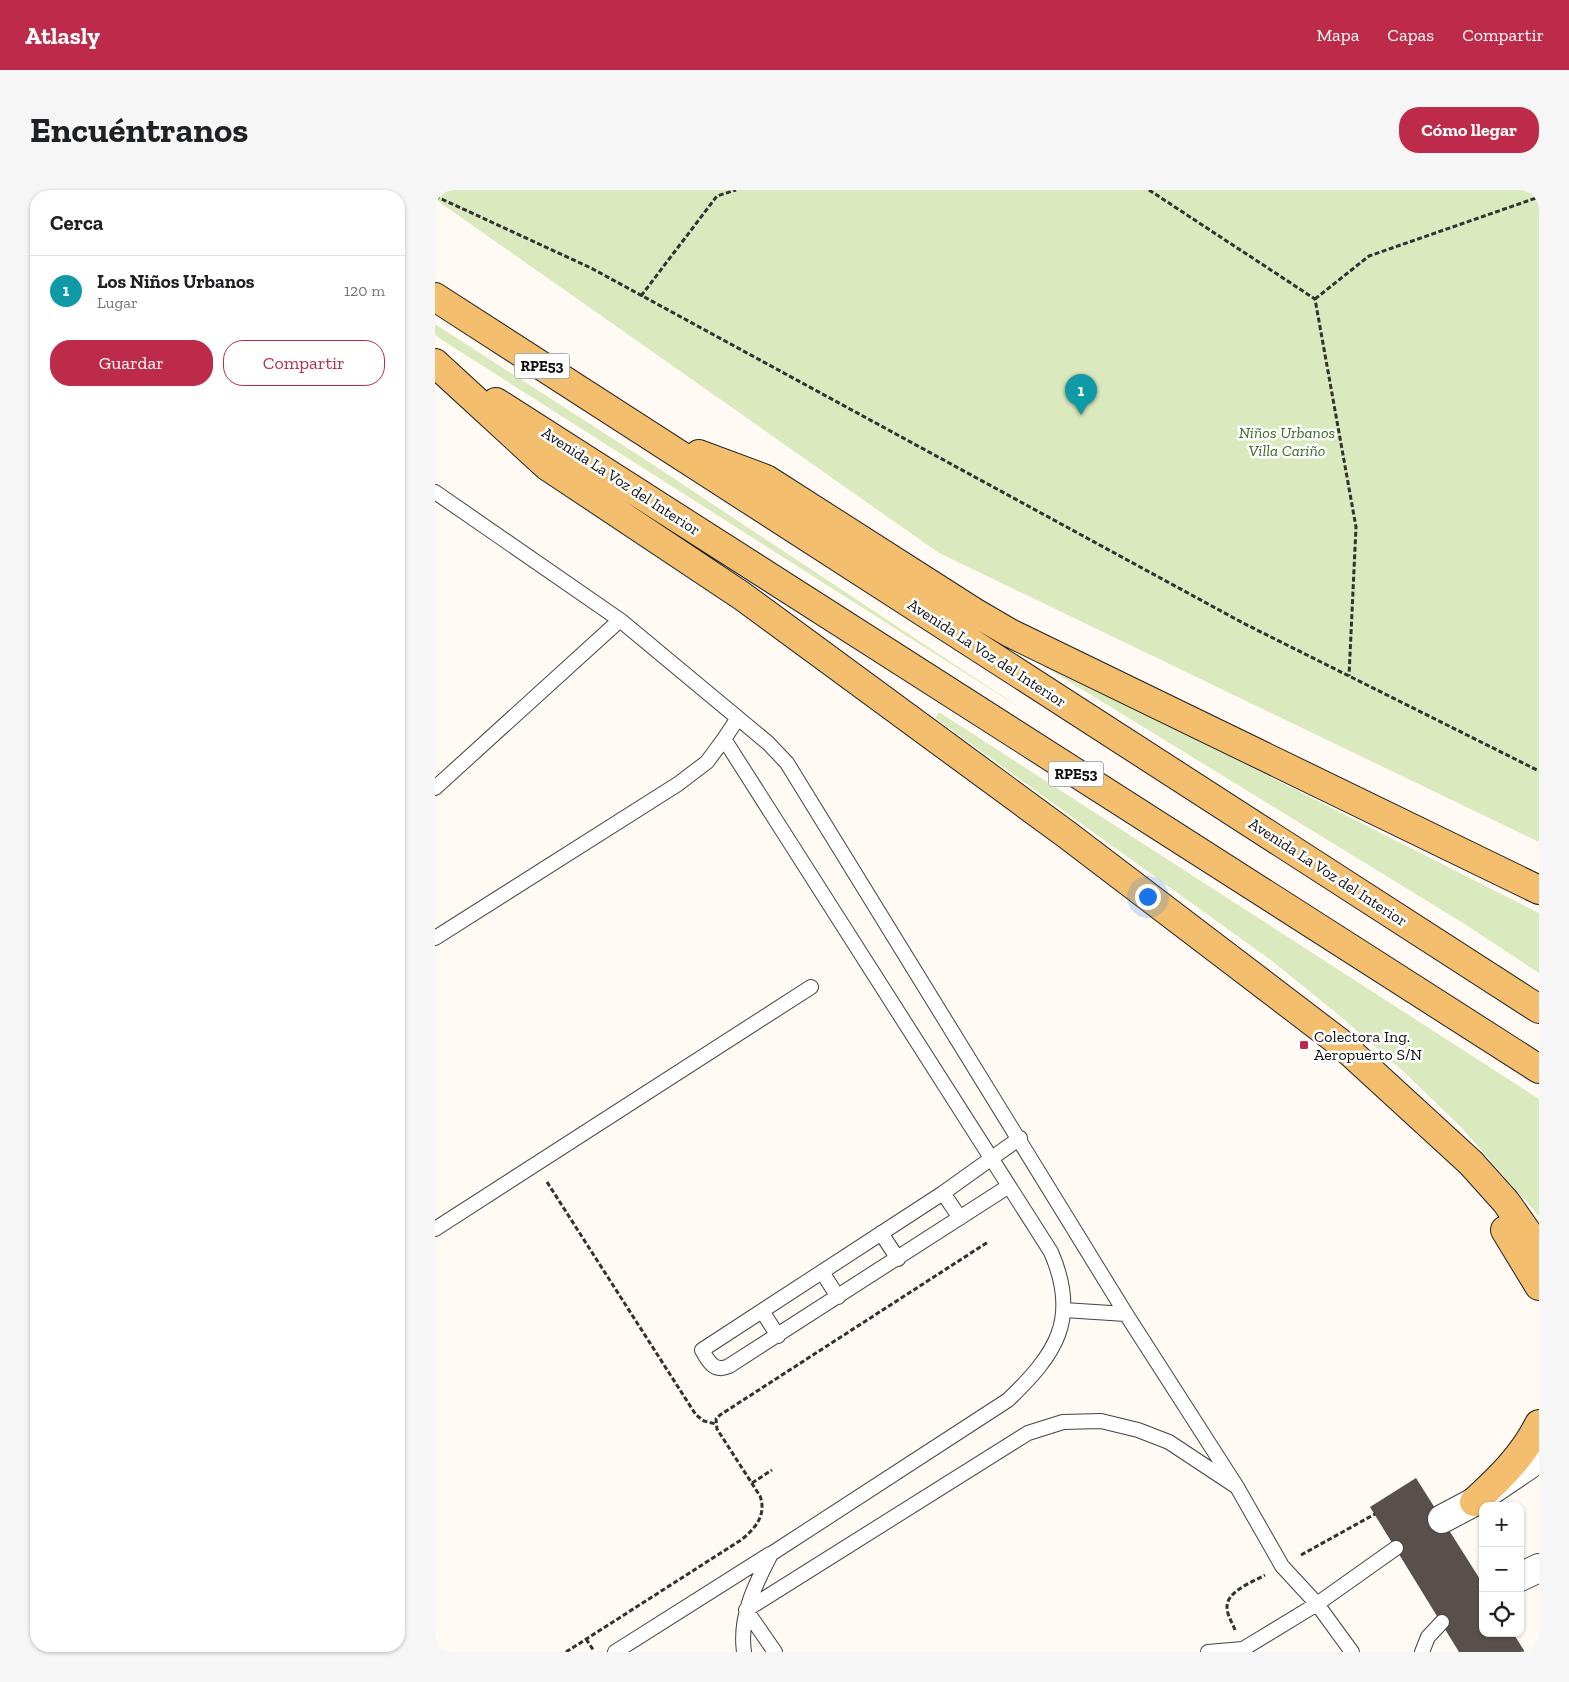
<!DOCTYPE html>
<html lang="es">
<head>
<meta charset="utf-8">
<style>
	body { margin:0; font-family:"Zilla Slab",serif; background:#f6f6f6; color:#202124 }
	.controls { position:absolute; right:15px; bottom:15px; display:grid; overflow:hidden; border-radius:10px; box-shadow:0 1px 4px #0004 }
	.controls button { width:45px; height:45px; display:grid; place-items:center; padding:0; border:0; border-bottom:1px solid #e0e0e0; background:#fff; color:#202124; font:25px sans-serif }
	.you { position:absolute; left:712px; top:706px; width:18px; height:18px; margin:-12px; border:4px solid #fff; border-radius:50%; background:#1a73e8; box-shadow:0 0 0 8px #1a73e833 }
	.badge { display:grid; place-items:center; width:32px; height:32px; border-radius:50%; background:#be2b4a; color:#fff; font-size:16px; font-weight:700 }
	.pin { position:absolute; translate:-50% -41px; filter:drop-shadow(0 1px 2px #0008) }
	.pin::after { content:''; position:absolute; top:26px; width:18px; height:15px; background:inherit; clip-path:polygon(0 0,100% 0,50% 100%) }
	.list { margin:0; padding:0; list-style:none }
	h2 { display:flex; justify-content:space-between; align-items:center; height:65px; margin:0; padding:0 20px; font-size:21px }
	h2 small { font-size:16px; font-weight:400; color:#757577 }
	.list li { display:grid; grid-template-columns:32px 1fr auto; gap:15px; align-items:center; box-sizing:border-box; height:70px; padding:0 20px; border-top:1px solid #e0e0e0 }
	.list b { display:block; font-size:19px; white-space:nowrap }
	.list p { margin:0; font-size:16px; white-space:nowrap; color:#757577 }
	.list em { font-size:16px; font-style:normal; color:#757577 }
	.actions { display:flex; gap:10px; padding:15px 20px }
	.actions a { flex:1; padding:11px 0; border:1px solid #be2b4a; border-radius:20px; text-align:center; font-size:18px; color:#be2b4a }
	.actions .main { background:#be2b4a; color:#fff }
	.icon { flex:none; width:28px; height:28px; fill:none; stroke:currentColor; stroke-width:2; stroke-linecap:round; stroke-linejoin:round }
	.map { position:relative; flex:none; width:1104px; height:1462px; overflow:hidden; border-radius:20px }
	header { display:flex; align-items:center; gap:30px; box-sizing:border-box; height:70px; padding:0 25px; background:#be2b4a; color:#fff }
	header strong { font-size:24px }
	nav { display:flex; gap:28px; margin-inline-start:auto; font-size:18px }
	.intro { display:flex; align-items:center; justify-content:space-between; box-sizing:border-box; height:120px; padding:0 30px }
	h1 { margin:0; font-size:35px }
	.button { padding:12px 22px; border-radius:20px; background:#be2b4a; color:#fff; font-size:18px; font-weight:700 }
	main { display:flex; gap:30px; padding:0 30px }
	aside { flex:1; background:#fff; border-radius:20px; box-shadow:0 1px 4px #0004 }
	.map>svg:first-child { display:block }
	.green { fill:#dbe9be }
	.building { fill:#59504d }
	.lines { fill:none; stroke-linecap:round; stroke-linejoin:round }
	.service-casing { stroke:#434343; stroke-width:16 }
	.minor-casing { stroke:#434343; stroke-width:30 }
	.primary-casing { stroke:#212121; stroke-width:30 }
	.path { stroke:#323232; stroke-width:3; stroke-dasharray:5 2.5; stroke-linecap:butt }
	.service { stroke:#fff; stroke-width:14 }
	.minor { stroke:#fff; stroke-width:28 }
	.primary { stroke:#f4be6f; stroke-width:28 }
	.poi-dot { fill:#be2b4a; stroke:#fff; stroke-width:2 }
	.labels { text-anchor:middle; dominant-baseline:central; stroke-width:5; stroke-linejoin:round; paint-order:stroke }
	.shield { fill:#fff; stroke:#585858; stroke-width:1 }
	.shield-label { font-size:15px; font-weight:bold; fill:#101010 }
	.park-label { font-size:16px; font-style:italic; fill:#3b6721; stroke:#fff }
	.street-label { font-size:16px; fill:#101010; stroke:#fff }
	.poi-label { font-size:16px; fill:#101010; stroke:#fff; text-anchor:start }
</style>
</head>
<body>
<header>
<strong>Atlasly</strong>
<nav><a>Mapa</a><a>Capas</a><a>Compartir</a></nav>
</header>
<div class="intro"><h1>Encuéntranos</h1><a class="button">Cómo llegar</a></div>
<main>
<aside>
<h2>Cerca<small></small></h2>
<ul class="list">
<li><span class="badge" style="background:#0f9aa8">1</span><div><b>Los Niños Urbanos</b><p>Lugar</p></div><em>120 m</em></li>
</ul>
<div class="actions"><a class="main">Guardar</a><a>Compartir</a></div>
</aside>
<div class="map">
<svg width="1104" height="1462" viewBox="0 0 1104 1462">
	<rect width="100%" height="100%" fill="#fffbf4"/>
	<path class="green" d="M0,0h1104v652l-600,-289 -504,-354z
		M0,134l217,140 376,249 -586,-373 -7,-5z
		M573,454l531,269v60l-76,-50z
		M504,522l600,387v117l-78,-89 -57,-55 -64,-56 -68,-55 -337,-243z"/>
	<path class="building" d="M981,1288l67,106v49h30l12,19h-66l-89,-145z"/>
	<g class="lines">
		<defs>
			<path id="service" d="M0,302l185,128 148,123 19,20 339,551 111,173
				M303,528l-14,21 327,513c29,67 5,102 -43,148l-237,154c-16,31 -32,62 -27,98
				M0,598l185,-168
				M0,748l243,-154 29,-22 17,-23
				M574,996l-280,180c-15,7 -21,-5 -27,-16l241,-157 77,-55
				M508,1003l17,25
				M0,1039l376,-242
				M446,1043l17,26
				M387,1082l16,25
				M629,1120l62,4
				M327,1121l16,25
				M311,1420l282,-177 35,-11 38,-1 37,9 31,12 68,45 45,79 35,38 35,48
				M311,1420l29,42
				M180,1462l155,-98
				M773,1462l35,-3 74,-45 79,-56
				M987,1462l6,-15 14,-15"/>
			<path id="minor" d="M1007,1329l32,-17 65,-44
				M1085,1387l19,-9"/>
			<path id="primary" d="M0,107l1104,712
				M0,173l112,103 195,130 324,238 273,208 132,121 35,39 33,47
				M61,212l1043,667
				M264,264l67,25 208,133 36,21 529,257
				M1070,1040l34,56
				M1039,1312c26,-24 49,-46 65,-78"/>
		</defs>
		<use href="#service" class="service-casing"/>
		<use href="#minor" class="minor-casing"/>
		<use href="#primary" class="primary-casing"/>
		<path class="path" d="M714,0l166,109 41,228 -7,149
			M0,6l156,72 652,355 296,148
			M206,106l76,-100 19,-6
			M880,109l54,-43 170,-59
			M112,992l149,233 8,6 12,3
			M317,1293l20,-13
			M866,1365l74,-41
			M800,1440c-2,-6 -8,-15 -8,-22 -1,-17 26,-26 38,-33
			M151,1449l8,12
			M131,1462l175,-112c14,-11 26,-25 19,-44l-43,-67 -1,-10 4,-4 268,-173"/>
		<use href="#service" class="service"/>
		<use href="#minor" class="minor"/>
		<use href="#primary" class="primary"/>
	</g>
	<rect class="poi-dot" x="864" y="850" width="10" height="10" rx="2.5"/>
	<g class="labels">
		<g class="shield">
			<rect x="79.5" y="163.5" width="55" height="25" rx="4"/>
			<rect x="613.5" y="571.5" width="55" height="25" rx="4"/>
		</g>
		<g class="shield-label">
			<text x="107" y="176">RPE53</text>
			<text x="641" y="584">RPE53</text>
		</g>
		<g class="park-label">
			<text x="852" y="242">Niños Urbanos<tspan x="852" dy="18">Villa Cariño</tspan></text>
		</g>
		<g class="street-label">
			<text transform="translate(186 291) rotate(33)">Avenida La Voz del Interior</text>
			<text transform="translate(552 463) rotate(33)">Avenida La Voz del Interior</text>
			<text transform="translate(893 682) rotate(33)">Avenida La Voz del Interior</text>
		</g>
		<g class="poi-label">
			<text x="879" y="846">Colectora Ing.<tspan x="879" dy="18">Aeropuerto S/N</tspan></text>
		</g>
	</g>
</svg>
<div class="controls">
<button>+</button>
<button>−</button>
<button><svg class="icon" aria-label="locate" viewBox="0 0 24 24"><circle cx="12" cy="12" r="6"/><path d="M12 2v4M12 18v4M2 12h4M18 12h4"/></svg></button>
</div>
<div class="you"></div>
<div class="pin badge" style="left:646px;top:225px;background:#0f9aa8">1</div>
</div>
</main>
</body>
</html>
